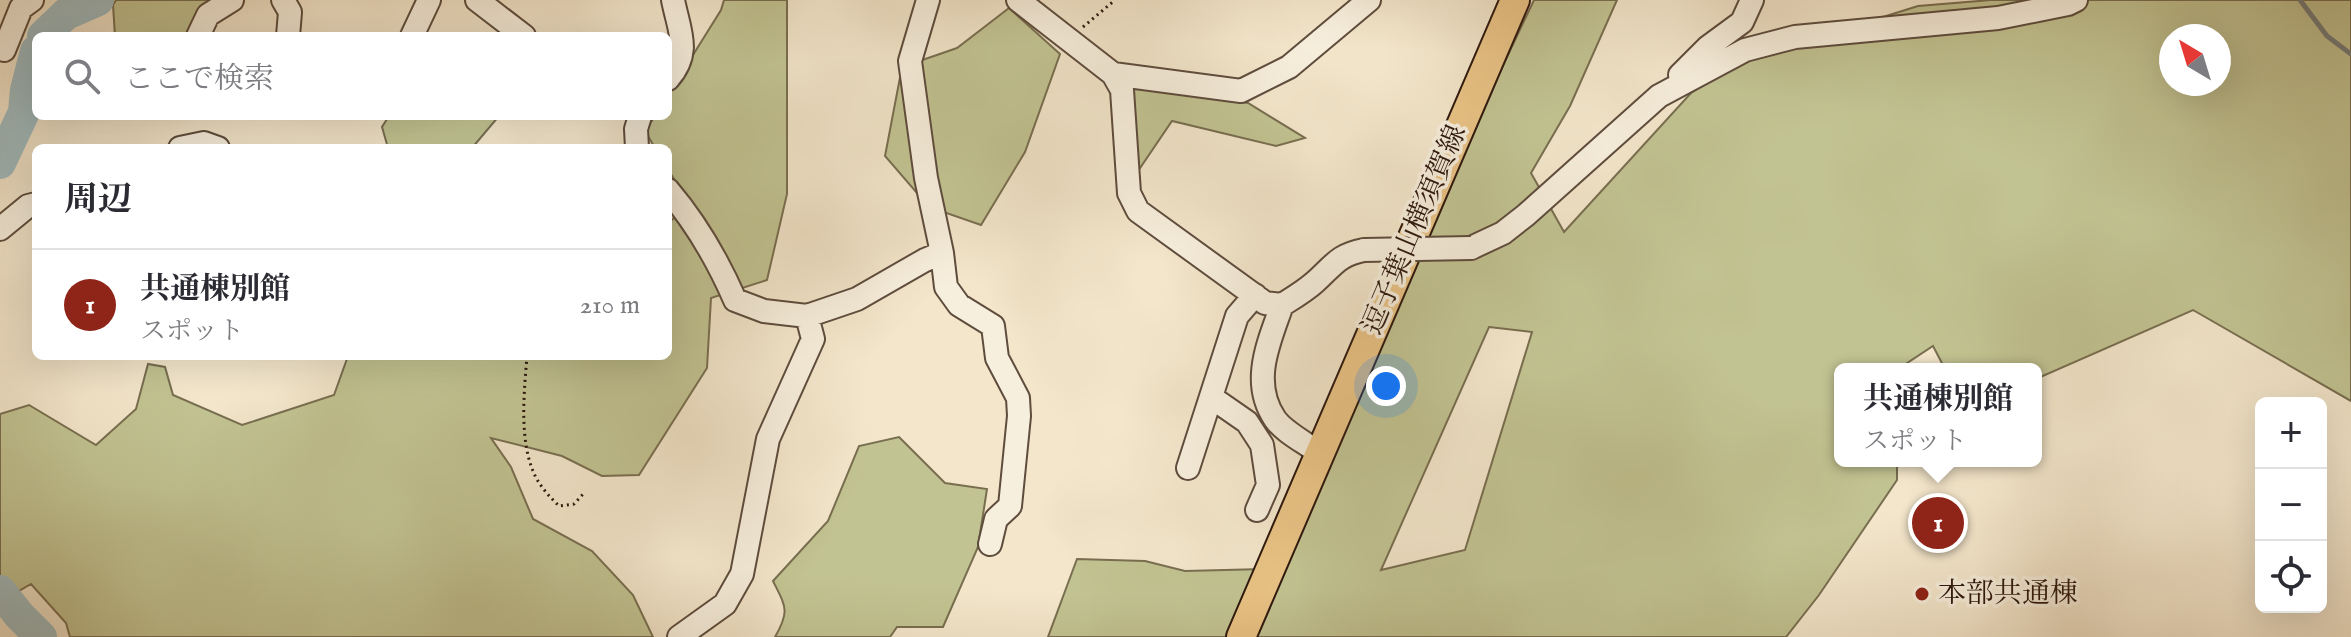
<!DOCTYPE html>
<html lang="ja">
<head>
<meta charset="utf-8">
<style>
	body { margin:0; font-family:"IM FELL English","Noto Serif JP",serif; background:#f2f2f3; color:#2b2b33 }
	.controls { position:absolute; right:24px; bottom:24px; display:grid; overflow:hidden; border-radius:12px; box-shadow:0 8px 32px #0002 }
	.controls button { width:72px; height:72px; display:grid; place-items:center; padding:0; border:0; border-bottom:2px solid #e1e1e2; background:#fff; color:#2b2b33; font:40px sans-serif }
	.compass { position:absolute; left:2159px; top:24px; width:72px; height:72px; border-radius:50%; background:#fff; box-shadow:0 8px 32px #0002; rotate:322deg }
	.you { position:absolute; left:1386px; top:386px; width:28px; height:28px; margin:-20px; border:6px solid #fff; border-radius:50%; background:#1a73e8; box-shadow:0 0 0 12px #1a73e833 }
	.badge { display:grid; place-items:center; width:52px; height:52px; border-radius:50%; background:#8f2418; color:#fff; font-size:26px; font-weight:700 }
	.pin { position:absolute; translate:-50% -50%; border:4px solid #fff; box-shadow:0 2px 8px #0006 }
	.popup { position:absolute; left:1834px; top:363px; width:208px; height:104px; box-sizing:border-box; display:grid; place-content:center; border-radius:12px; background:#fff; filter:drop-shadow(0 2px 6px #0005); font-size:26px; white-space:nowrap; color:#7c7c81 }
	.popup b { font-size:30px; color:#2b2b33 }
	.popup::after { content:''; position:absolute; left:50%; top:100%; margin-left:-16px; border:16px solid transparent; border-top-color:#fff }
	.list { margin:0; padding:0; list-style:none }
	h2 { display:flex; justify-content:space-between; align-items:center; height:104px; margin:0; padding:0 32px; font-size:34px }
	h2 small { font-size:26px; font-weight:400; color:#7c7c81 }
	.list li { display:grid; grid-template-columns:52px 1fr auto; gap:24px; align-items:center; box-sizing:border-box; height:112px; padding:0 32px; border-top:2px solid #e1e1e2 }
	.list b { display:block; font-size:30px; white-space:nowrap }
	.list p { margin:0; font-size:26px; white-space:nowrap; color:#7c7c81 }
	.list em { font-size:26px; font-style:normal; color:#7c7c81 }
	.icon { flex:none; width:44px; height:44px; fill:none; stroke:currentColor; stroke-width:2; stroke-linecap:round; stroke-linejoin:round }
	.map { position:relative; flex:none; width:2351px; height:637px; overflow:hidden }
	.search { position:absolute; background:#fff; box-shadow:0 8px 32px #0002; left:32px; top:32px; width:640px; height:88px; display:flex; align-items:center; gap:20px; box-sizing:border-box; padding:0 28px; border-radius:12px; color:#7c7c81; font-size:30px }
	.panel { position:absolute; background:#fff; box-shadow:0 8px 32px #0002; left:32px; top:144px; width:640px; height:216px; border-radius:12px }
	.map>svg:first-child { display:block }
	.green { fill:#c2c392; stroke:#786e50; stroke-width:2; fill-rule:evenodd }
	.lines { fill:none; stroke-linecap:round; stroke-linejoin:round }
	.stream { stroke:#737b7a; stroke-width:5 }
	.river { stroke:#a1bdc2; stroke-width:32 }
	.minor-casing { stroke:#5e4c3d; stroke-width:26 }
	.major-casing { stroke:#2d180e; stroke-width:32 }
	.path { stroke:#2d180e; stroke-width:3; stroke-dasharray:2 4; stroke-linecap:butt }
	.minor { stroke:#f7efdd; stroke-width:22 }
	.major { stroke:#eac386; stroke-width:28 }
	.minor-bridge-casing { stroke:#5e4c3d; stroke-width:26; stroke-linecap:butt }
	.minor-bridge { stroke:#f7efdd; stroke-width:22 }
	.poi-dot { fill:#8f2418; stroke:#f7efdd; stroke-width:3 }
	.labels { text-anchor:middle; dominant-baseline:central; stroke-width:7; stroke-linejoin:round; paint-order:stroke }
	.street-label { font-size:28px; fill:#2d180e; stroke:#f7efdd }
	.poi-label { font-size:28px; fill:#2d180e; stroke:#f7efdd; text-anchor:start }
</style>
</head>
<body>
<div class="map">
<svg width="2351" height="637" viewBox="0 0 2351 637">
	<rect width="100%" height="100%" fill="#f3e6cb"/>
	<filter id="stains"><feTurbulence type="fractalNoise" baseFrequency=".0025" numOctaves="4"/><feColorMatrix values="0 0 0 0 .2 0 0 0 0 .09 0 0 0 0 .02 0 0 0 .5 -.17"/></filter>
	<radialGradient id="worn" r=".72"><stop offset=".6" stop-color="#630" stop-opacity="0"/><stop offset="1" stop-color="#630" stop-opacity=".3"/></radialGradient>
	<path class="green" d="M116,0h100l-19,36h-82l-2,-31z
		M724,0h63v194l-20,86 -56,18 -4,70 -68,107 -37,1 -40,-20 -71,-18 20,29 22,52 59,32 41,44 20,42h-583l-4,-14 -35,-39 -31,18v-188l29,-9 67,40 40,-36 12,-45 17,3 8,28 69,30 92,-30 14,-39h320v-132l20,-21 -20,-34v-21h-13l-10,-17 10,-15h13v-21l53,-85z
		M1534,0h83l-47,106 -39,67 33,59 127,-139 42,-29 185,-58 73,-6h360v401l-158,-91 -157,69v-10h-91l-12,-23 -35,23h-58v92h57v19l-78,115 -33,42h-738l29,-78 68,2 40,10 79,-2zM2171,36h48v48h-48zM1489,327l43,5 -67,218 -84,20z
		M1009,8l51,46 -35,98 -44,73 -52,-18 -44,-51 17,-89 55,-19z
		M1131,84l117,19 57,35 -29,8 -104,-25 -34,50z
		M389,116h110l-27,32h-84l-6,-21z
		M899,437l46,46 42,6 -9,58 -35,80h-46l-7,10h-115c15,-26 11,-30 -2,-56l55,-60 31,-75z"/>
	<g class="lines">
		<path class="stream" d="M2300,0l27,36 24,18"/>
		<path class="river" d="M43,36l23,-22 32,-14
			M0,163l24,-51 2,-22 10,-39
			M0,591l19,24 22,22"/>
		<defs>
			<path id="minor" d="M283,0l7,12 -2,24
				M477,0l47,36
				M1018,0l95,74 9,16 7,103 9,18 127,92 17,2c11,-7 23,-14 33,-23 19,-17 23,-27 49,-32
				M198,36l10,-21 24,-15
				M412,36l17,-36
				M4,50l17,-42 11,-8
				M1113,74l128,17 48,-24 80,-67
				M1680,75l28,-28 34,-25 10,-22
				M668,79c24,-27 11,-48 5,-79
				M180,148l24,-5 14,5
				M637,148l-1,-19 4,-13
				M668,190c28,33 50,71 67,110l29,11 43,5 50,-17 68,-39 17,-7 -16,-75 -16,-117 18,-61
				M0,229l28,-23 8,-2
				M1471,248l32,-15 23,-18 133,-119 86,-46 50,-13 203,-19 70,-14 8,-4
				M942,253l4,34 13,18 34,21 4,32 21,40 1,18 -9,90 -14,13 -6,25
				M1282,305c-13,37 -32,77 -7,114 9,13 31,24 44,34
				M1211,397l36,25 15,23 6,40 -11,25
				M1188,468l49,-152 18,-21
				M679,637l46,-33 17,-30 26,-135 45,-100 -6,-23"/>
			<path id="major" d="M1241,637l274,-637"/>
		</defs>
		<use href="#minor" class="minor-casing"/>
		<use href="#major" class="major-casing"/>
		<path class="path" d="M1083,27l32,-27
			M527,356c-3,38 -10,98 15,131 5,7 11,13 17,19l15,-2 11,-12"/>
		<use href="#minor" class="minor"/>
		<use href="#major" class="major"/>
		<defs>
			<path id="minor-bridge" d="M1364,250l107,-2"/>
		</defs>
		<use href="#minor-bridge" class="minor-bridge-casing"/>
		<use href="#minor-bridge" class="minor-bridge"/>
	</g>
	<circle class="poi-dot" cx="1922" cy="594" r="8"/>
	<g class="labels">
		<g class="street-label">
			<text transform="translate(1415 230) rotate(-67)">逗子葉山横須賀線</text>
		</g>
		<g class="poi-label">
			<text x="1938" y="594">本部共通棟</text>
		</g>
	</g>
	<rect width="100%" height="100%" filter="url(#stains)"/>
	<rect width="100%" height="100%" fill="url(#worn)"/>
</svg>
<div class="controls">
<button>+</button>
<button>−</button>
<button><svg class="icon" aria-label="locate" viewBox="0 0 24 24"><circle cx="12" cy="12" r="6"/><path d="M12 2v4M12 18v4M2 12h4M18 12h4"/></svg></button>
</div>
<svg class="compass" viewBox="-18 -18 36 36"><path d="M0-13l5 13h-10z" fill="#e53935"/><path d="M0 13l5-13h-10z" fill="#7c7c81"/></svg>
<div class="you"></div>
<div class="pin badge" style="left:1938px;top:523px">1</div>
<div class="popup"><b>共通棟別館</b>スポット</div>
<div class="search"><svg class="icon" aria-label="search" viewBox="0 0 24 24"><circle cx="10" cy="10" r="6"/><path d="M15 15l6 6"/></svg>ここで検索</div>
<section class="panel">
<h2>周辺<small></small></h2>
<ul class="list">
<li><span class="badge">1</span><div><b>共通棟別館</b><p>スポット</p></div><em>210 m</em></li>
</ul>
</section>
</div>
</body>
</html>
